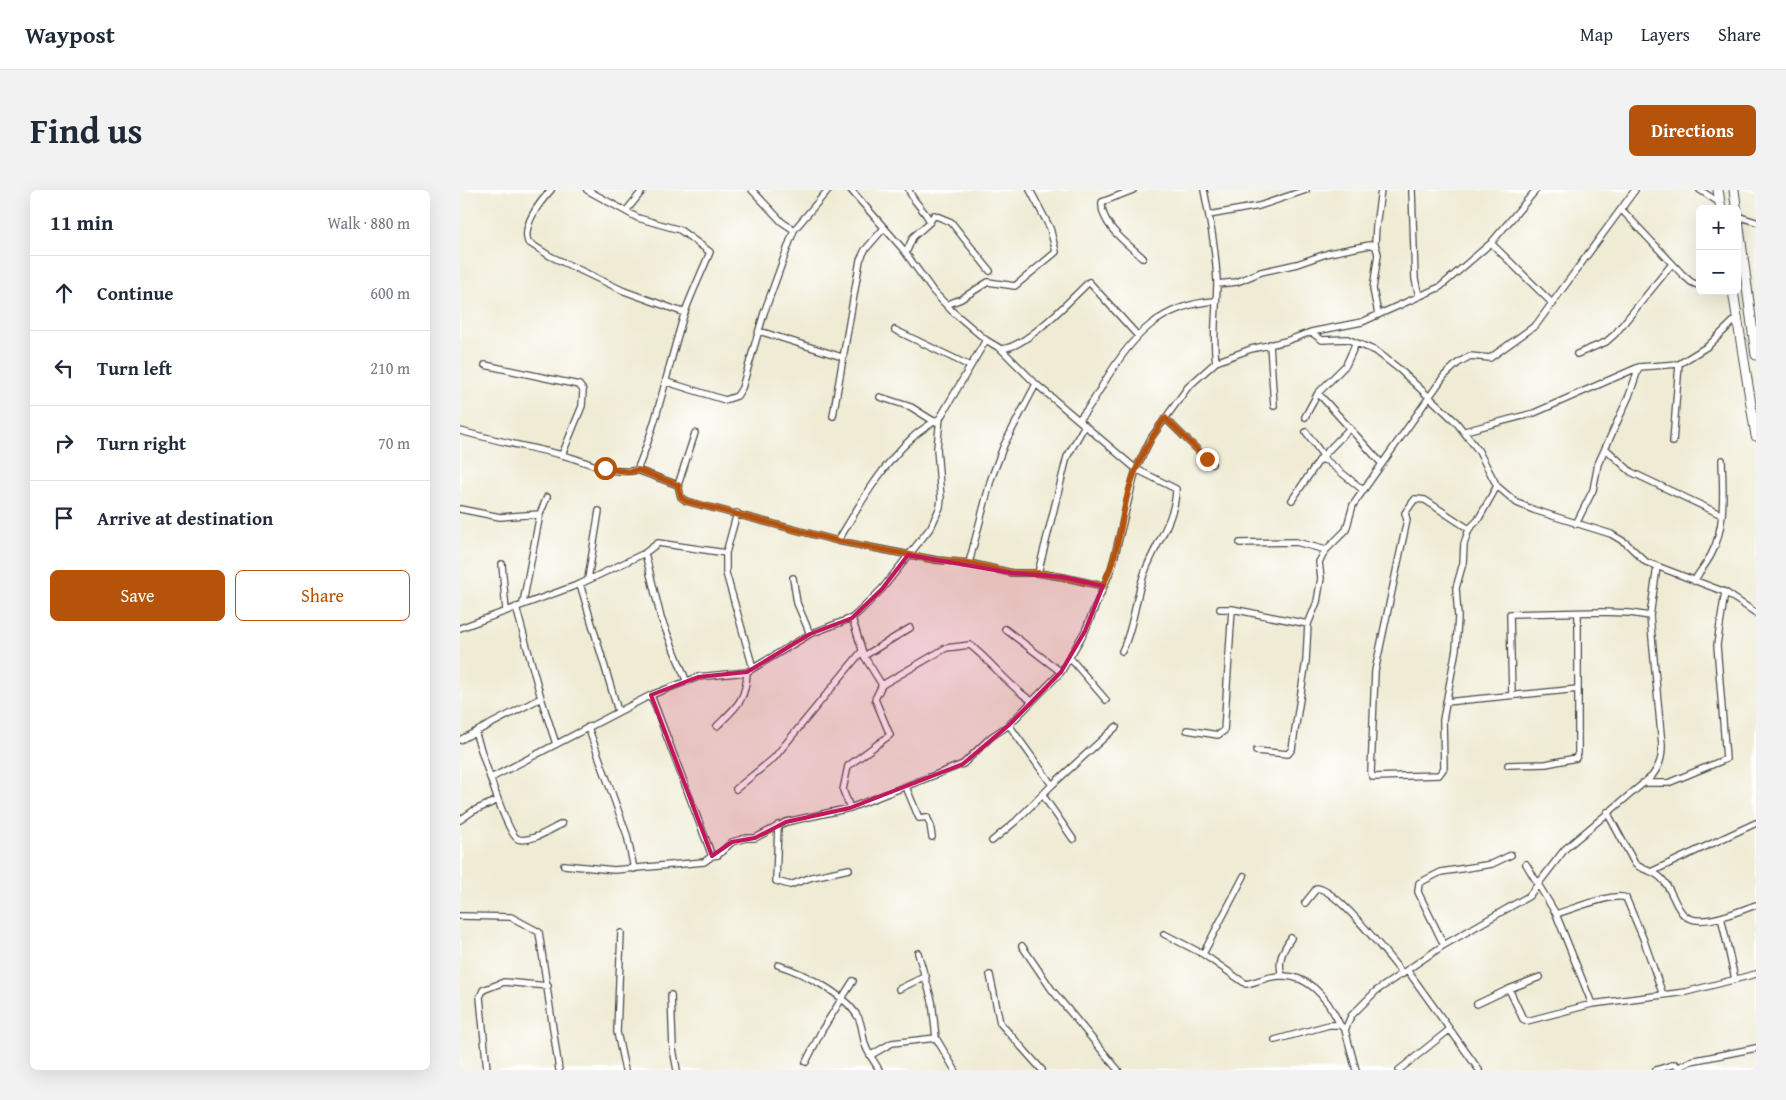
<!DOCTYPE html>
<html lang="en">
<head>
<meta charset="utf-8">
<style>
	body { margin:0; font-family:"Gentium Book Plus",serif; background:#f2f2f3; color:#1f2937 }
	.controls { position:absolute; right:15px; top:15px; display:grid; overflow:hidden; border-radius:8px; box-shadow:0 5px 20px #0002 }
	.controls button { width:45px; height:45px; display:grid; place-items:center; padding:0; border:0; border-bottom:1px solid #e0e1e3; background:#fff; color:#1f2937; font:25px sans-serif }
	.stop { position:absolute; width:15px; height:15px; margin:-11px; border:4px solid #b45309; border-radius:50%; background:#fff }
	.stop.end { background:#b45309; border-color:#fff; box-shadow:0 1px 5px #0008 }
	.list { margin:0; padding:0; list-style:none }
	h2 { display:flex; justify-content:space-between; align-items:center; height:65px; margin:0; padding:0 20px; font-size:21px }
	h2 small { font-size:16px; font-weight:400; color:#747a83 }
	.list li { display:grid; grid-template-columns:32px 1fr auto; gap:15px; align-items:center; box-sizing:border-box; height:75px; padding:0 20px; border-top:1px solid #e0e1e3 }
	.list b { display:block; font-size:19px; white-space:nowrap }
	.list em { font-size:16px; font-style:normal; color:#747a83 }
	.actions { display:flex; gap:10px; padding:15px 20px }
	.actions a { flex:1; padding:11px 0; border:1px solid #b45309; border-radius:8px; text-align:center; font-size:18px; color:#b45309 }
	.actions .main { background:#b45309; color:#fff }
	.icon { flex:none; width:28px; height:28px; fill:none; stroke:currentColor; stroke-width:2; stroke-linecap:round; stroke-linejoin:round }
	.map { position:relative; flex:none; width:1296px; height:880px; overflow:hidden; border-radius:8px }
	header { display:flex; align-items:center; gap:30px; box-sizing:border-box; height:70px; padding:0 25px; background:#fff; border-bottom:1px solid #e0e1e3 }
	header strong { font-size:24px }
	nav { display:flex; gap:28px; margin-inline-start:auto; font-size:18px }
	.intro { display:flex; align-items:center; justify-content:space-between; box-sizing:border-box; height:120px; padding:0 30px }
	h1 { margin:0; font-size:35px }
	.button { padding:12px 22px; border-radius:8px; background:#b45309; color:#fff; font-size:18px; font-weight:700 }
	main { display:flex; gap:30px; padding:0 30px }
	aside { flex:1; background:#fff; border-radius:8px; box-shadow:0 5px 20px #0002 }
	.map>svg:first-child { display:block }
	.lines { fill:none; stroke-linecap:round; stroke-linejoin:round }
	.street-casing { stroke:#484844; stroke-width:8 }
	.secondary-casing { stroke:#484844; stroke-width:11 }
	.street { stroke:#fff; stroke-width:5.5 }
	.secondary { stroke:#fff; stroke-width:9 }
	.route { stroke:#b45309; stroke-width:6 }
	.marked { fill:#c2185b; fill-opacity:0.2; stroke:#c2185b; stroke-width:4; stroke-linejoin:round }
</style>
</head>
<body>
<header>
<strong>Waypost</strong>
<nav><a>Map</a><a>Layers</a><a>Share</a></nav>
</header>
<div class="intro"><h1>Find us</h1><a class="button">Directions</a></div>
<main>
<aside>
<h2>11 min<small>Walk · 880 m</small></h2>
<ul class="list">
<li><svg class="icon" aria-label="ahead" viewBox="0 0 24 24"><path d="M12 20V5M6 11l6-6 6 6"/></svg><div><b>Continue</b></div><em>600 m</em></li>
<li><svg class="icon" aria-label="left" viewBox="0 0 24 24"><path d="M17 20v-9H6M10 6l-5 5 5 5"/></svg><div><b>Turn left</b></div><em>210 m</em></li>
<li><svg class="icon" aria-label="right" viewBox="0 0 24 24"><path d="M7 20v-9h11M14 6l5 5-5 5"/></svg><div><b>Turn right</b></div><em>70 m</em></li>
<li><svg class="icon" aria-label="arrive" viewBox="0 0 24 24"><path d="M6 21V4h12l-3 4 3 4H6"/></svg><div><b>Arrive at destination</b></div></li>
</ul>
<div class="actions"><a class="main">Save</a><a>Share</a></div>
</aside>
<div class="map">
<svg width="1296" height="880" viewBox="0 0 1296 880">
	<rect width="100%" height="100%" fill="#fff"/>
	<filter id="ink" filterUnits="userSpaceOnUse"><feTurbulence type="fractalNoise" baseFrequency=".02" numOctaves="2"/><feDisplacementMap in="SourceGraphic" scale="10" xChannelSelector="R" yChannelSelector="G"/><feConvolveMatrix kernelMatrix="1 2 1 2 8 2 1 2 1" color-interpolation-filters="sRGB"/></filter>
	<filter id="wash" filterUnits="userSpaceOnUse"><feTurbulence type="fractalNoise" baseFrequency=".0096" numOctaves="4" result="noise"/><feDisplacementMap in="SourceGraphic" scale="20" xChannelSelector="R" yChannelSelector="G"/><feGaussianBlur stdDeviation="1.12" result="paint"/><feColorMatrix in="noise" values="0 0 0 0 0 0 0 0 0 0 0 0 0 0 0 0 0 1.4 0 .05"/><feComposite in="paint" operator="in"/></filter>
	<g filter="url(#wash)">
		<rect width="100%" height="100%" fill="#efebd4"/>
	</g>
	<g filter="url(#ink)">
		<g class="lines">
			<defs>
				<path id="street" d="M91,0c-11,12 -29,35 -23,52l22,14 74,35 61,22
					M292,0l30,32 12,8
					M391,0l51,58 31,43 19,20 34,29 15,9 35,35 100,85 40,20c0,28 -20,55 -30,80 -11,26 -11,56 -24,82
					M673,0l-31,12c-2,23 26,42 41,56
					M744,0c6,31 12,60 13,91 0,28 -5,54 -1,81
					M952,0l3,89 4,17
					M1240,0l20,13
					M1161,19l61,65 9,8 9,4
					M166,21l17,-21
					M749,25l50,-9 47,-16
					M1277,26l19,6
					M470,32l4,-7 17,7 39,49
					M1031,53l62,61
					M446,63l7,-16 17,-15c-5,-13 -17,-19 -21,-32
					M757,94l20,-2 24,-10 36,-8 32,-11 46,-9
					M486,115l15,-6 27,-17 27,4 41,-34 -6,-24 -20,-38
					M918,124l-5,-25 5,-35 -3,-10 1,-18 5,-36
					M435,140l75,36
					M299,141l83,26
					M851,142l51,-10 78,-35 51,-44 45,-53
					M810,154l4,62
					M541,159c24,0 70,-50 88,-67l49,54
					M1117,164l29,-12 9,-8 57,-70
					M25,175l94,20 4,5 -1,16 -20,49
					M207,192l58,18 12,-4 5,-8 22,-75 30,-83 34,-40
					M858,203l64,71
					M420,207l31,10 24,15
					M373,226l27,-156 5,-10 19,-22
					M845,227l13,-24 28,-28 10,-22
					M705,228l47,46
					M619,229c11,-11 18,-25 26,-38 28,-46 55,-76 110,-80
					M0,241c34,9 68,16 102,24 25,6 49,21 75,15 22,-51 31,-106 48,-158 7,-20 17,-40 25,-60l-30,-22 -42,-12 -51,-28
					M1005,241l69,-18 105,-46 40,-3 29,-18 29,-28
					M846,242l18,25
					M235,243l-17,52 3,12 5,4 152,40 98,19 33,3 43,10h26l25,4 40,9
					M1213,252l6,-78
					M1146,259l25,23 91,43
					M860,269l30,-31
					M177,280l41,15
					M832,310l28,-41 7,2 36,29
					M0,319l40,8 40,-3
					M277,323l-11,40v20l27,95
					M1116,334l17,-34 5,-26 31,-68 10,-29
					M1009,339l-44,-29 -10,-1 -10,14 2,7 -32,151 -4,102 2,4 66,-2 5,-7 -1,-48 13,-71 2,-32 -2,-29 7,-25 1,-19 5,-15 9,-9 19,-34
					M378,351c21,-35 43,-75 74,-103 8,-8 19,-14 28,-20
					M780,353l56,-1 30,8
					M185,363l16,65 25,62
					M509,373l22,-84 13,-34 32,-61
					M42,374l4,47
					M578,383l29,-116 18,-32
					M333,388l4,25 13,31
					M128,389l11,-68
					M1234,391c5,-8 12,-17 17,-26 15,-28 12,-64 11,-95
					M120,394l38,127
					M63,413l17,-89 7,-17
					M56,417l25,91 15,46
					M760,419h12l76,15
					M392,428l12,38 18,29
					M0,438l120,-44 65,-31 13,-10 68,10
					M545,439l56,43
					M404,466l46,-28
					M610,468l36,42
					M191,505l61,161
					M1052,505l-2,-81 91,-2 29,1 20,3
					M986,512l132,-13
					M549,535l43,60
					M257,536c19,-19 29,-25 30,-54
					M128,537l39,108 7,34
					M727,540l31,5 6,-4 8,-122
					M15,542c6,16 31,102 43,107 13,4 33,-10 44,-15
					M0,550l81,-42
					M796,561l32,3 4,-5 14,-88 2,-37 9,-22 4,-24 -2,-16 7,-12 20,-20 7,-25 91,-129 14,-13 12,-7 20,2 46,-33 99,-135
					M1048,575l38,-1 30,-6 2,-5v-140
					M31,588l160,-83 47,-18 49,-5 63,-38 42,-16 8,-7 22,-22 49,-62 9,-20 1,-8 -4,-51 3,-30 46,-78
					M1183,593h25l58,-24 -9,-114 8,-53
					M446,597l13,31 8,-1 3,7 2,13
					M276,599l38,-31 88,-107
					M582,604l31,45
					M390,618l-7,-18 5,-24 42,-31 -15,-36 7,-14 64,-37 24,-3c22,17 38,41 62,56
					M1147,622l28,52c9,7 18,6 26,14 10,9 13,26 22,36 14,16 56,-3 73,-9
					M0,630l13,-9 25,-11
					M318,635l-2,56 14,4 22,-8 37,-8
					M532,651l24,-20 36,-36 64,-58
					M1066,674l30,50 36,90
					M104,675l50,5 90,-8 8,-6 6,-1 14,-13 14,-4h9l31,-16 64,-14 113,-44 28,-27 18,-12 52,-53 24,-41 27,-64 24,-98 15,-31 37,-51 28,-25 35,-13 35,-8 25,-9 11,8 25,-1 29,12 23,18 57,53 22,28 19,36 20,17 17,7 77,24 15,9 20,19 79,30 31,21
					M1193,681l103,-48
					M845,713l12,-15c21,2 71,68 86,86
					M1096,724c14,-4 58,-22 70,-16l17,40 20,57
					M0,726l51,1 28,15 20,138
					M1261,727l14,62
					M161,743l-4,99 8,38
					M704,744l39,20 43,30c11,-2 23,-8 34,-8 31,-2 49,25 60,49
					M984,755l-26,-53 1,-9 22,-11 51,-8 19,-9
					M562,756l30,44 66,80
					M458,763l14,48 4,37 19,32
					M743,764l41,-78
					M318,775c25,8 66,28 80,52 5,9 4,20 8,30 3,8 9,15 13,23
					M948,781l71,99
					M530,785l10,48 42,47
					M822,785c-5,-14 1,-25 9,-37
					M1080,787l-31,12 14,30 4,2 65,-17 94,-12 70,-18
					M439,799l27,-13
					M211,805l2,54 4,21
					M1017,814l32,-15
					M815,850l54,-15h11l2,2
					M411,865l21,-12 44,-5
					M346,872l16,-32 31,-49
					M1219,877l12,-6 65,-13
					M27,880l-7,-73 3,-7 21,-8 44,4
					M896,880l-11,-40 6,-14 25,-25 68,-46 85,-49 36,-47 87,-73c8,-11 10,-18 10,-31l-12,-129 7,-49
					M939,880l50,-40
					M1196,880l19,-6 6,6"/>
				<path id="secondary" d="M1258,0l3,19
					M1274,0l22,165
					M1273,101l23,145"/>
			</defs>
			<use href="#street" class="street-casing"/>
			<use href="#secondary" class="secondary-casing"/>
			<use href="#street" class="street"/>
			<use href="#secondary" class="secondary"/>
		</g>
	</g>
	<g class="lines" filter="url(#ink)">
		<path class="route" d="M145,278l24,4 9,-2 40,15 3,12 5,4 152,40 98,19 33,3 43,10h26l25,4 40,9c15,-32 16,-52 23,-85 7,-31 21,-58 39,-83l42,41"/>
	</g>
	<path class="marked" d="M448,365l104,18 51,4 40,9 -18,45 -24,41 -52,53 -46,39 -113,44 -64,14 -31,16 -23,4 -20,14 -61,-161 47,-18 49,-5 63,-38 42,-16 30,-29z"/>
</svg>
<div class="controls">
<button>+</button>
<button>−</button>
</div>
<div class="stop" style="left:145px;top:278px"></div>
<div class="stop end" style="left:747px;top:269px"></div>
</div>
</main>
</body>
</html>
